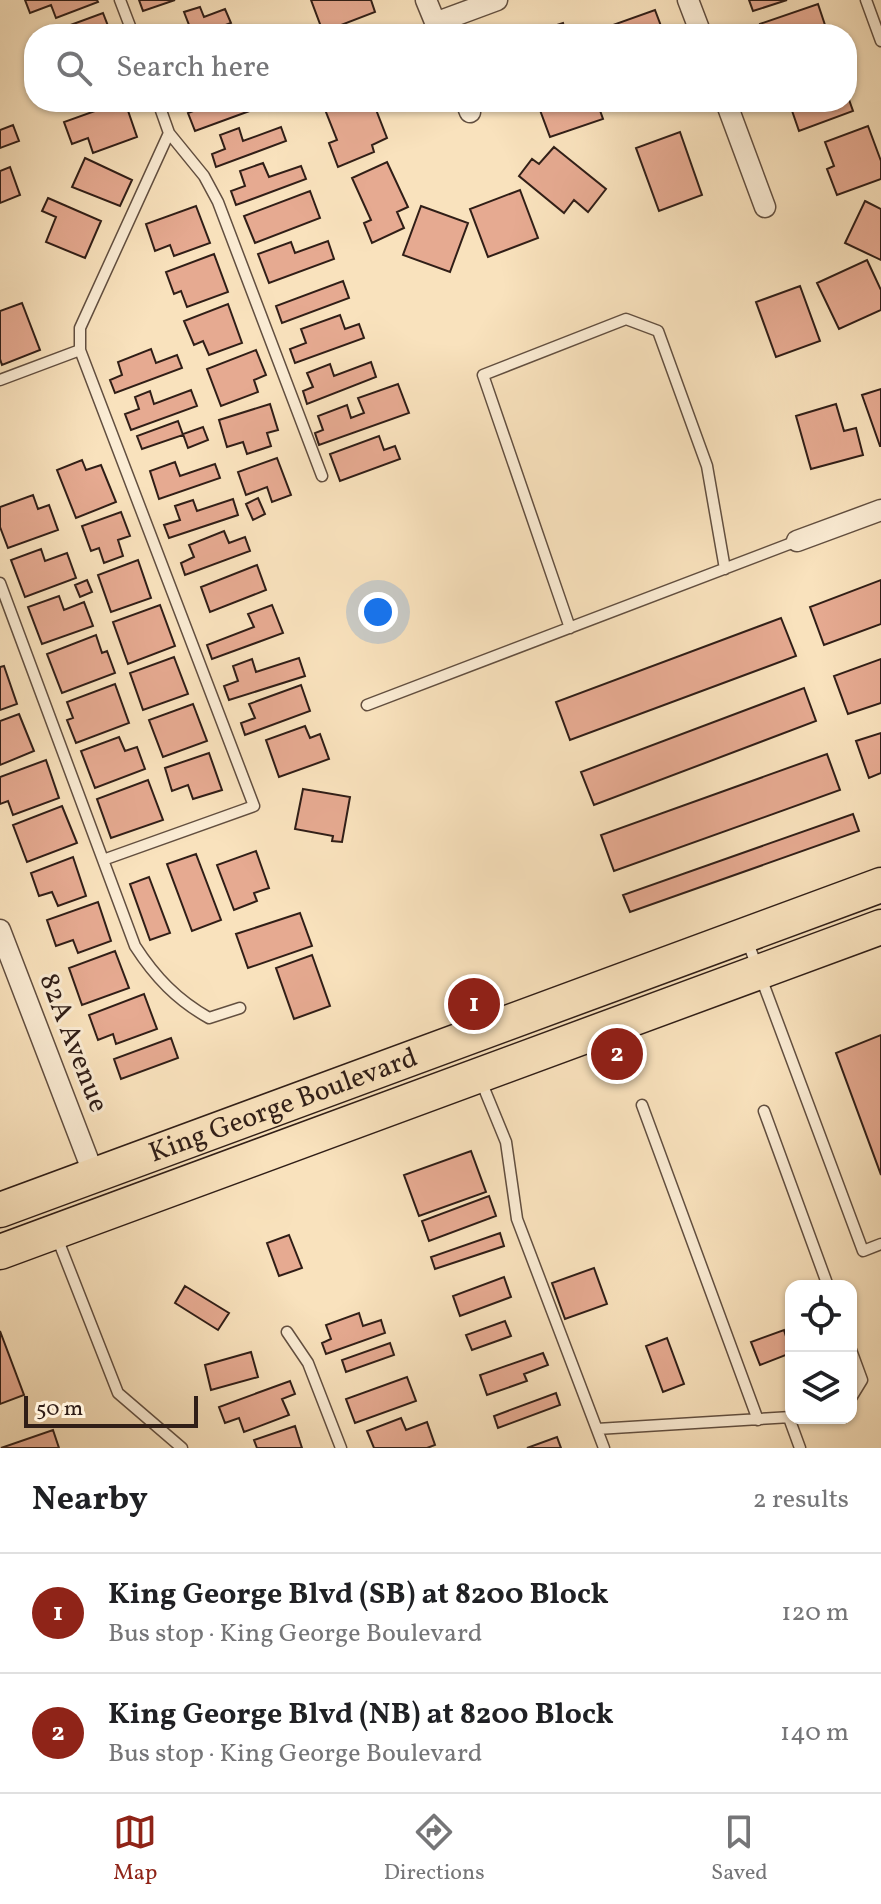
<!DOCTYPE html>
<html lang="en">
<head>
<meta charset="utf-8">
<style>
	body { margin:0; font-family:Vollkorn,serif; background:#f2f2f2; color:#202124 }
	.controls { position:absolute; right:24px; bottom:24px; display:grid; overflow:hidden; border-radius:16px; box-shadow:0 2px 6px #0004 }
	.controls button { width:72px; height:72px; display:grid; place-items:center; padding:0; border:0; border-bottom:2px solid #e0e0e0; background:#fff; color:#202124; font:40px sans-serif }
	.scale { position:absolute; left:24px; bottom:20px; width:174px; box-sizing:border-box; padding-left:8px; border:4px solid #301e17; border-top:0; font-size:22px; line-height:28px; white-space:nowrap; color:#301e17; -webkit-text-stroke:6px #fbecd4; paint-order:stroke }
	.you { position:absolute; left:378px; top:612px; width:28px; height:28px; margin:-20px; border:6px solid #fff; border-radius:50%; background:#1a73e8; box-shadow:0 0 0 12px #1a73e833 }
	.badge { display:grid; place-items:center; width:52px; height:52px; border-radius:50%; background:#8f2418; color:#fff; font-size:26px; font-weight:700 }
	.pin { position:absolute; translate:-50% -50%; border:4px solid #fff; box-shadow:0 2px 8px #0006 }
	.list { margin:0; padding:0; list-style:none }
	h2 { display:flex; justify-content:space-between; align-items:center; height:104px; margin:0; padding:0 32px; font-size:34px }
	h2 small { font-size:26px; font-weight:400; color:#757577 }
	.list li { display:grid; grid-template-columns:52px 1fr auto; gap:24px; align-items:center; box-sizing:border-box; height:120px; padding:0 32px; border-top:2px solid #e0e0e0 }
	.list b { display:block; font-size:30px; white-space:nowrap }
	.list p { margin:0; font-size:26px; white-space:nowrap; color:#757577 }
	.list em { font-size:26px; font-style:normal; color:#757577 }
	.icon { flex:none; width:44px; height:44px; fill:none; stroke:currentColor; stroke-width:2; stroke-linecap:round; stroke-linejoin:round }
	.map { position:relative; flex:none; width:881px; height:1448px; overflow:hidden }
	.search { position:absolute; background:#fff; box-shadow:0 2px 6px #0004; left:24px; right:24px; top:24px; height:88px; display:flex; align-items:center; gap:20px; box-sizing:border-box; padding:0 28px; border-radius:32px; color:#757577; font-size:30px }
	.sheet { height:344px; background:#fff }
	nav { display:flex; justify-content:space-around; align-items:center; box-sizing:border-box; height:112px; border-top:2px solid #e0e0e0; background:#fff; font-size:22px; color:#757577 }
	nav a { display:grid; justify-items:center; gap:4px }
	nav .on { color:#8f2418 }
	.map>svg:first-child { display:block }
	.building { fill:#e6aa91; stroke:#301e17; stroke-width:2 }
	.lines { fill:none; stroke-linecap:round; stroke-linejoin:round }
	.service-casing { stroke:#624f40; stroke-width:13 }
	.minor-casing { stroke:#624f40; stroke-width:23 }
	.primary-casing { stroke:#301e17; stroke-width:37 }
	.service { stroke:#fbecd4; stroke-width:10 }
	.minor { stroke:#fbecd4; stroke-width:20 }
	.primary { stroke:#f9e2bd; stroke-width:34 }
	.labels { text-anchor:middle; dominant-baseline:central; stroke-width:6; stroke-linejoin:round; paint-order:stroke }
	.street-label { font-size:28px; fill:#301e17; stroke:#fbecd4 }
</style>
</head>
<body>
<div class="map">
<svg width="881" height="1448" viewBox="0 0 881 1448">
	<rect width="100%" height="100%" fill="#f9e2bd"/>
	<filter id="stains"><feTurbulence type="fractalNoise" baseFrequency=".0025" numOctaves="4"/><feColorMatrix values="0 0 0 0 .2 0 0 0 0 .09 0 0 0 0 .02 0 0 0 .5 -.17"/></filter>
	<radialGradient id="worn" r=".72"><stop offset=".6" stop-color="#630" stop-opacity="0"/><stop offset="1" stop-color="#630" stop-opacity=".3"/></radialGradient>
	<path class="building" d="M25,0h72l1,2 -42,16 -5,-13 -21,8z
		M139,0h36l-32,11z
		M311,0h60l4,12 -52,20z
		M749,0h38l-34,11z
		M818,4l10,30h-65l-3,-10z
		M200,7l4,10 21,-8 6,14 -30,11h-35l23,-9 -5,-13z
		M655,10l9,24h-51l-3,-8z
		M103,13l5,13 -9,3 2,5h-55z
		M563,23l3,11h-37z
		M847,94l6,17 -54,20 -10,-29h58z
		M120,102h5l12,35 -44,16 -5,-15 -16,6 -8,-22z
		M217,102h48l1,3 -71,26 -7,-18z
		M337,102h36l14,36 -15,7 2,7 -36,15 -9,-24 8,-3 -13,-33z
		M537,102h60l6,17 -53,18z
		M13,125l6,16 -19,7v-18z
		M868,126l13,35v18l-44,16 -10,-26 7,-3 -9,-24z
		M281,127l5,14 -70,26 -4,-13 13,-5 -5,-14 19,-7 4,13z
		M680,132l22,63 -43,16 -23,-63z
		M554,147l52,42 -18,23 -14,-12 -10,13 -45,-37 13,-17 7,5z
		M85,158l47,22 -12,26 -48,-19z
		M387,162l21,45 -11,5 7,16 -32,15 -8,-20 7,-3 -19,-42z
		M263,163l6,14 32,-11 5,13 -70,26 -5,-14 14,-5 -5,-15z
		M10,167l10,28 -20,8v-32z
		M520,190l18,48 -50,19 -18,-48z
		M310,191l10,27 -65,25 -11,-27z
		M48,198l53,23 -16,37 -39,-16 10,-25 -14,-6z
		M865,201l16,8v51l-36,-17z
		M196,206l14,37 -36,13 -4,-11 -15,6 -9,-27z
		M421,206l47,17 -18,49 -47,-17z
		M328,241l6,18 -65,24 -11,-29 33,-12 4,11z
		M214,254l14,38 -41,15 -6,-16 -7,3 -8,-22z
		M867,260l14,30v20l-42,19 -22,-46z
		M343,281l6,17 -67,25 -6,-17z
		M800,286l20,55 -44,16 -20,-55z
		M22,303l18,47 -38,15 -2,-6v-48z
		M228,304l14,39 -33,12 -6,-14 -9,4 -10,-24z
		M340,315l5,14 14,-5 5,14 -69,25 -5,-14 16,-6 -5,-14z
		M151,349l5,14 21,-8 5,13 -67,25 -5,-13 12,-5 -4,-13z
		M256,350l10,25 -12,5 4,12 -37,14 -14,-37z
		M371,362l5,15 -69,27 -4,-13 10,-4 -6,-14 23,-9 4,12z
		M398,384l11,29 -90,32 -4,-12 8,-3 -5,-14 29,-11 4,13 13,-5 -6,-15z
		M881,389v57h-1l-18,-51z
		M191,390l6,16 -66,24 -6,-16 14,-5 -4,-12 15,-6 4,13z
		M270,404l8,26 -11,3 4,13 -24,8 -4,-12 -16,5 -8,-27z
		M836,404l8,27 12,-3 7,27 -52,14 -15,-53z
		M178,421l5,14 -41,14 -5,-13z
		M203,427l5,13 -20,8 -5,-14z
		M379,436l5,14 11,-4 5,13 -60,22 -10,-27z
		M277,458l14,37 -19,7 -5,-15 -21,8 -8,-23z
		M82,460l4,10 15,-5 15,37 -40,16 -19,-48z
		M175,462l5,14 35,-12 5,14 -61,21 -9,-28z
		M33,495l5,14 11,-4 9,25 -50,18 -8,-21v-20z
		M258,498l7,16 -12,6 -7,-16z
		M233,499l5,16 -69,23 -5,-13 16,-5 -5,-14 18,-6 4,11z
		M121,512l9,24 -12,4 5,16 -19,7 -5,-15 -8,3 -9,-25z
		M224,531l5,12 16,-6 5,14 -65,24 -4,-12 13,-6 -5,-12z
		M41,549l4,12 22,-8 9,25 -51,19 -14,-37z
		M138,560l13,38 -40,14 -13,-37z
		M257,565l9,25 -56,22 -9,-25z
		M87,580l5,12 -12,5 -5,-12z
		M881,580v44l-57,21 -14,-38z
		M59,596l5,14 20,-8 9,24 -51,18 -14,-37z
		M160,605l15,41 -47,18 -15,-42z
		M272,605l11,28 -71,26 -5,-14 47,-18 -6,-13z
		M781,618l15,38 -226,84 -14,-38z
		M96,635l6,18 5,-2 8,22 -53,20 -15,-39z
		M174,657l14,37 -45,16 -13,-37z
		M299,658l6,18 -76,24 -5,-14 14,-5 -5,-15 19,-7 4,13z
		M881,659v44l-33,11 -14,-38z
		M4,666l13,38 -17,6v-43z
		M115,684l14,39 -53,20 -9,-23 6,-2 -6,-16z
		M301,685l9,26 -65,24 -4,-12 14,-5 -6,-14z
		M804,688l12,33 -222,84 -13,-33z
		M193,704l14,37 -44,16 -14,-37z
		M19,714l15,37 -34,14v-44z
		M305,726l5,12 10,-4 9,25 -50,18 -13,-37z
		M881,733v40l-12,5 -13,-37z
		M119,737l6,14 12,-4 8,22 -50,19 -14,-37z
		M209,753l13,37 -29,9 -5,-14 -16,6 -7,-23z
		M827,754l13,36 -226,81 -13,-36z
		M46,760l13,38 -46,17 -5,-14 -8,3v-27z
		M148,780l15,40 -52,18 -14,-39z
		M303,789l47,8 -8,45 -10,-1 1,-5 -38,-7z
		M62,806l15,37 -50,19 -14,-37z
		M853,814l6,17 -229,81 -7,-17z
		M256,851l13,37 -15,5 3,8 -23,9 -17,-45z
		M196,854l25,66 -29,11 -25,-67z
		M73,857l13,39 -28,10 -6,-14 -13,4 -8,-23z
		M149,877l21,56 -20,7 -20,-56z
		M98,902l13,39 -33,12 -5,-13 -17,6 -9,-26z
		M300,913l12,33 -64,22 -12,-34z
		M115,951l14,37 -47,17 -13,-37z
		M312,955l18,51 -36,13 -18,-51z
		M144,994l13,35 -41,15 -3,-10 -15,6 -9,-25z
		M881,1035v140l-45,-122z
		M171,1038l7,20 -57,21 -7,-20z
		M471,1151l15,41 -67,24 -15,-41z
		M489,1196l7,20 -67,25 -7,-20z
		M500,1233l4,13 -69,23 -4,-12z
		M289,1235l13,33 -23,8 -12,-33z
		M594,1268l13,36 -42,15 -13,-36z
		M504,1277l7,20 -51,19 -7,-20z
		M185,1286l44,27 -11,17 -43,-27z
		M359,1313l4,13 18,-6 4,13 -59,21 -4,-11 9,-4 -5,-14z
		M505,1321l6,15 -39,14 -6,-15z
		M784,1330l7,23 -31,12 -9,-23z
		M0,1331l24,64 -24,9z
		M667,1338l17,46 -21,8 -17,-46z
		M390,1343l4,12 -48,17 -4,-12z
		M251,1352l7,25 -47,13 -6,-25z
		M543,1353l5,12 -24,9 3,7 -40,14 -7,-20z
		M407,1377l9,24 -61,22 -9,-24z
		M290,1381l5,13 -13,5 7,16 -45,17 -5,-14 -14,5 -6,-16z
		M556,1393l4,12 -62,23 -4,-12z
		M401,1418l5,12 21,-8 8,23 -8,3h-53l-7,-17z
		M295,1426l7,22h-45l-3,-8z
		M53,1430l6,18h-58z
		M557,1437l4,11h-34z"/>
	<g class="lines">
		<defs>
			<path id="service" d="M120,0l13,34
				M866,0l15,41
				M158,102l11,31
				M0,380l80,-30
				M0,583l135,363c20,31 42,54 74,72l31,-10
				M570,628l-87,-253 143,-56 32,12 49,135 18,103
				M367,705l430,-164
				M103,860l151,-54 -174,-456v-22l89,-195 35,43 14,26 104,274
				M747,940l116,311 18,-7
				M481,1081l25,61 11,77 87,229
				M642,1105l116,315
				M764,1111l64,175
				M56,1235l62,158 64,55
				M287,1332l21,31 33,85
				M851,1350l11,30 -11,18
				M789,1418l11,30
				M597,1429l194,-12"/>
			<path id="minor" d="M426,0l14,34
				M688,0l13,34
				M435,23l62,-23
				M466,102l4,10
				M726,102l39,105
				M797,541l84,-31
				M0,930l94,245"/>
			<g id="primary">
				<path id="s1" d="M0,1210l881,-325"/>
				<path d="M0,1252l881,-325"/>
			</g>
		</defs>
		<use href="#service" class="service-casing"/>
		<use href="#minor" class="minor-casing"/>
		<use href="#primary" class="primary-casing"/>
		<use href="#service" class="service"/>
		<use href="#minor" class="minor"/>
		<use href="#primary" class="primary"/>
	</g>
	<g class="labels">
		<g class="street-label">
			<text transform="translate(73 1043) rotate(69)">82A Avenue</text>
			<text stroke="none"><textPath href="#s1" startOffset="302">King George Boulevard</textPath></text>
		</g>
	</g>
	<rect width="100%" height="100%" filter="url(#stains)"/>
	<rect width="100%" height="100%" fill="url(#worn)"/>
</svg>
<div class="controls">
<button><svg class="icon" aria-label="locate" viewBox="0 0 24 24"><circle cx="12" cy="12" r="6"/><path d="M12 2v4M12 18v4M2 12h4M18 12h4"/></svg></button>
<button><svg class="icon" aria-label="layers" viewBox="0 0 24 24"><path d="M12 4l9 5-9 5-9-5zM3 14l9 5 9-5"/></svg></button>
</div>
<div class="scale">50 m</div>
<div class="you"></div>
<div class="pin badge" style="left:474px;top:1004px">1</div>
<div class="pin badge" style="left:617px;top:1054px">2</div>
<div class="search"><svg class="icon" aria-label="search" viewBox="0 0 24 24"><circle cx="10" cy="10" r="6"/><path d="M15 15l6 6"/></svg>Search here</div>
</div>
<section class="sheet">
<h2>Nearby<small>2 results</small></h2>
<ul class="list">
<li><span class="badge">1</span><div><b>King George Blvd (SB) at 8200 Block</b><p>Bus stop · King George Boulevard</p></div><em>120 m</em></li>
<li><span class="badge">2</span><div><b>King George Blvd (NB) at 8200 Block</b><p>Bus stop · King George Boulevard</p></div><em>140 m</em></li>
</ul>
</section>
<nav>
<a class="on"><svg class="icon" aria-label="map" viewBox="0 0 24 24"><path d="M3 6l6-2 6 2 6-2v14l-6 2-6-2-6 2zM9 4v14M15 6v14"/></svg>Map</a>
<a><svg class="icon" aria-label="directions" viewBox="0 0 24 24"><path d="M12 3l9 9-9 9-9-9zM9 14v-3h6M13 9l2 2-2 2"/></svg>Directions</a>
<a><svg class="icon" aria-label="saved" viewBox="0 0 24 24"><path d="M7 4h10v16l-5-4-5 4z"/></svg>Saved</a>
</nav>
</body>
</html>
